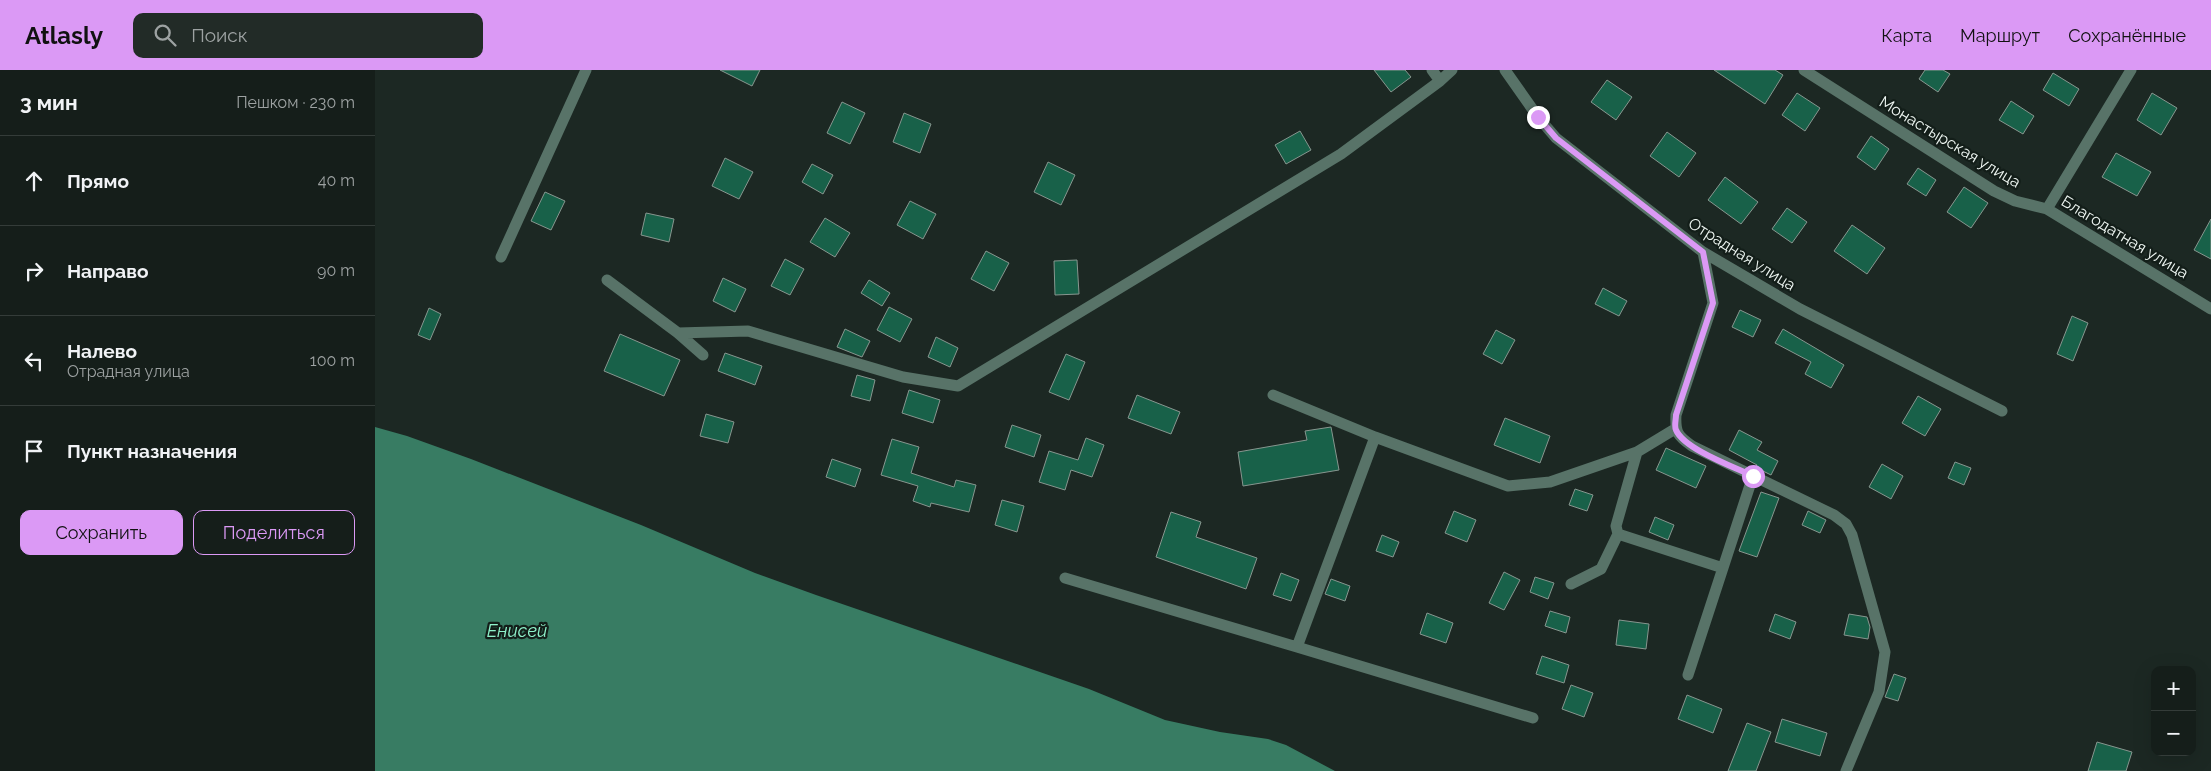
<!DOCTYPE html>
<html lang="ru">
<head>
<meta charset="utf-8">
<style>
	body { margin:0; font-family:Raleway,sans-serif; background:#222b27; color:#f1f3f6 }
	.controls { position:absolute; right:15px; bottom:15px; display:grid; overflow:hidden; border-radius:10px; box-shadow:0 5px 20px #0002 }
	.controls button { width:45px; height:45px; display:grid; place-items:center; padding:0; border:0; border-bottom:1px solid #343c39; background:#151e1a; color:#f1f3f6; font:25px sans-serif }
	.stop { position:absolute; width:15px; height:15px; margin:-11px; border:4px solid #db99f5; border-radius:50%; background:#fff }
	.stop.end { background:#db99f5; border-color:#fff; box-shadow:0 1px 5px #0008 }
	.list { margin:0; padding:0; list-style:none }
	h2 { display:flex; justify-content:space-between; align-items:center; height:65px; margin:0; padding:0 20px; font-size:21px }
	h2 small { font-size:16px; font-weight:400; color:#9da2a2 }
	.list li { display:grid; grid-template-columns:32px 1fr auto; gap:15px; align-items:center; box-sizing:border-box; height:90px; padding:0 20px; border-top:1px solid #343c39 }
	.list b { display:block; font-size:19px; white-space:nowrap }
	.list p { margin:0; font-size:16px; white-space:nowrap; color:#9da2a2 }
	.list em { font-size:16px; font-style:normal; color:#9da2a2 }
	.actions { display:flex; gap:10px; padding:15px 20px }
	.actions a { flex:1; padding:11px 0; border:1px solid #db99f5; border-radius:10px; text-align:center; font-size:18px; color:#db99f5 }
	.actions .main { background:#db99f5; color:#111 }
	.icon { flex:none; width:28px; height:28px; fill:none; stroke:currentColor; stroke-width:2; stroke-linecap:round; stroke-linejoin:round }
	.map { position:relative; flex:none; width:1836px; height:701px; overflow:hidden }
	header { display:flex; align-items:center; gap:30px; box-sizing:border-box; height:70px; padding:0 25px; background:#db99f5; color:#111 }
	header strong { font-size:24px }
	nav { display:flex; gap:28px; margin-inline-start:auto; font-size:18px }
	.search { width:350px; height:45px; background:#222b27; display:flex; align-items:center; gap:12px; box-sizing:border-box; padding:0 18px; border-radius:10px; color:#9da2a2; font-size:19px }
	main { display:flex }
	aside { flex:1; background:#151e1a }
	.map>svg:first-child { display:block }
	.water { fill:#387c63 }
	.building { fill:#186149; stroke:#87968f }
	.lines { fill:none; stroke-linecap:round; stroke-linejoin:round }
	.street { stroke:#587368; stroke-width:11 }
	.route { stroke:#db99f5; stroke-width:6 }
	.labels { text-anchor:middle; dominant-baseline:central; stroke-width:4.5; stroke-linejoin:round; paint-order:stroke }
	.street-label { font-size:16px; fill:#eef6f2; stroke:#131e19 }
	.water-label { font-size:18px; font-style:italic; fill:#8ff3cb; stroke:#131e19 }
</style>
</head>
<body>
<header>
<strong>Atlasly</strong>
<div class="search"><svg class="icon" aria-label="search" viewBox="0 0 24 24"><circle cx="10" cy="10" r="6"/><path d="M15 15l6 6"/></svg>Поиск</div>
<nav><a>Карта</a><a>Маршрут</a><a>Сохранённые</a></nav>
</header>
<main>
<aside>
<h2>3 мин<small>Пешком · 230 m</small></h2>
<ul class="list">
<li><svg class="icon" aria-label="ahead" viewBox="0 0 24 24"><path d="M12 20V5M6 11l6-6 6 6"/></svg><div><b>Прямо</b></div><em>40 m</em></li>
<li><svg class="icon" aria-label="right" viewBox="0 0 24 24"><path d="M7 20v-9h11M14 6l5 5-5 5"/></svg><div><b>Направо</b></div><em>90 m</em></li>
<li><svg class="icon" aria-label="left" viewBox="0 0 24 24"><path d="M17 20v-9H6M10 6l-5 5 5 5"/></svg><div><b>Налево</b><p>Отрадная улица</p></div><em>100 m</em></li>
<li><svg class="icon" aria-label="arrive" viewBox="0 0 24 24"><path d="M6 21V4h12l-3 4 3 4H6"/></svg><div><b>Пункт назначения</b></div></li>
</ul>
<div class="actions"><a class="main">Сохранить</a><a>Поделиться</a></div>
</aside>
<div class="map">
<svg width="1836" height="701" viewBox="0 0 1836 701">
	<rect width="100%" height="100%" fill="#1c2823"/>
	<path class="water" d="M0,357l32,9 64,23 170,66 114,48 61,22 273,94 76,31 55,12 48,7 18,6 49,26h-960z"/>
	<path class="building" d="M345,0h40l-8,16z
		M999,0h31l6,7 -20,15z
		M1339,0h61l8,5 -18,29z
		M1550,0h18l7,4 -12,18 -19,-13z
		M1678,3l26,16 -10,17 -26,-16z
		M1232,10l25,17 -16,23 -25,-18z
		M1422,23l23,15 -15,23 -23,-16z
		M1777,23l25,15 -16,27 -24,-15z
		M1636,31l23,15 -11,18 -24,-14z
		M467,32l23,11 -15,31 -23,-11z
		M529,43l27,11 -11,29 -27,-11z
		M925,61l11,19 -25,14 -11,-19z
		M1292,62l29,21 -17,24 -29,-21z
		M1496,66l18,13 -14,21 -18,-13z
		M1741,83l35,19 -14,24 -35,-19z
		M350,88l28,14 -14,27 -27,-13z
		M673,92l27,13 -14,30 -27,-13z
		M437,94l21,11 -10,19 -21,-12z
		M1543,98l18,12 -10,16 -19,-12z
		M1350,107l33,25 -17,22 -33,-24z
		M1589,117l24,16 -17,25 -24,-16z
		M170,122l20,9 -14,29 -20,-9z
		M535,131l26,13 -13,25 -26,-14z
		M1412,138l20,14 -15,21 -20,-14z
		M271,143l28,6 -5,23 -28,-7z
		M450,148l25,15 -15,24 -25,-15z
		M1836,149v40l-17,-9z
		M1477,155l33,23 -18,26 -33,-23z
		M611,181l23,12 -15,28 -23,-12z
		M410,189l19,10 -14,26 -19,-9z
		M702,190l2,34 -24,1 -1,-34z
		M348,208l23,11 -11,23 -22,-11z
		M494,210l21,13 -8,13 -21,-13z
		M1228,218l24,13 -8,15 -24,-12z
		M514,237l23,12 -12,23 -23,-12z
		M54,238l12,6 -11,26 -12,-5z
		M1365,240l21,10 -8,17 -21,-10z
		M1697,246l16,7 -15,38 -16,-7z
		M470,259l25,12 -8,16 -25,-10z
		M1408,259l61,36 -13,23 -26,-14 6,-12 -36,-19z
		M1121,260l19,10 -13,24 -19,-10z
		M245,264l60,26 -16,36 -60,-25z
		M561,267l22,11 -8,19 -22,-10z
		M350,283l37,13 -7,19 -37,-14z
		M691,284l19,8 -16,38 -20,-8z
		M482,305l18,5 -5,21 -19,-5z
		M534,320l31,10 -7,23 -31,-10z
		M762,325l43,17 -9,22 -43,-16z
		M1543,326l23,13 -16,27 -23,-13z
		M331,344l28,8 -6,21 -28,-7z
		M1130,348l45,18 -10,27 -46,-18z
		M637,355l29,10 -7,22 -29,-10z
		M956,357l8,43 -96,16 -5,-34 69,-12 -2,-9z
		M1364,360l23,12 -5,8 21,11 -7,14 -16,-8 2,-2 -28,-15z
		M711,368l18,7 -12,32 -21,-7 -6,20 -26,-8 10,-31 29,9z
		M517,369l27,8 -8,26 43,14 2,-7 20,5 -7,27 -38,-9 -1,4 -17,-6 5,-15 -37,-11z
		M1291,378l40,18 -10,22 -40,-18z
		M457,389l29,10 -6,18 -29,-10z
		M1580,392l16,6 -7,17 -16,-7z
		M1507,394l21,12 -12,23 -22,-12z
		M1200,419l18,6 -6,16 -18,-6z
		M1386,422l18,6 -22,59 -18,-6z
		M627,430l22,6 -7,26 -22,-7z
		M1079,441l22,9 -9,22 -22,-9z
		M1433,441l18,9 -6,13 -18,-8z
		M796,442l30,10 -5,15 61,21 -11,31 -90,-32z
		M1280,447l19,8 -6,15 -19,-8z
		M1007,465l17,7 -6,15 -17,-6z
		M1129,502l16,8 -16,30 -15,-7z
		M906,503l18,7 -8,21 -18,-6z
		M1160,507l19,6 -6,16 -18,-7z
		M956,509l19,7 -5,15 -20,-7z
		M1175,541l20,6 -4,16 -21,-7z
		M1052,543l26,10 -7,20 -26,-9z
		M1400,544l21,8 -6,17 -21,-8z
		M1474,544l18,3 3,10 -2,12 -24,-4z
		M1244,550l30,4 -3,25 -30,-4z
		M1167,586l27,9 -5,18 -28,-9z
		M1519,604l12,4 -8,23 -13,-4z
		M1196,615l22,8 -9,24 -22,-8z
		M1312,625l35,14 -9,24 -35,-14z
		M1407,649l45,14 -7,23 -45,-14z
		M1372,653l24,9 -15,39h-28z
		M1722,672l35,10 -6,19h-38z"/>
	<g class="lines">
		<path class="street" d="M1057,0l8,11 12,-11
			M1130,0l33,47 18,21 147,114 97,57 202,102
			M1429,0l190,121 21,10 32,8 84,-139
			M1672,139l164,100
			M1328,182l10,51 -37,112c-1,18 2,21 16,31l142,69 12,9 6,11 33,117 -6,40 -33,79
			M126,187l85,-187
			M232,210l71,53 25,22
			M303,263l70,-2 155,46 55,9 383,-232 99,-73
			M898,325l102,42
			M1243,464l105,34
			M690,508l232,69
			M1196,514l30,-15 17,-35 -2,-8 21,-74
			M1313,605l65,-199
			M1158,648l-236,-71 78,-210 133,49 42,-4 87,-30 38,-23"/>
	</g>
	<g class="lines">
		<path class="route" d="M1163,47l18,21 147,114 10,51 -37,112c0,5 -2,11 0,15 8,19 58,37 77,46"/>
	</g>
	<g class="labels">
		<g class="street-label">
			<text transform="translate(1575 72) rotate(31)">Монастырская улица</text>
			<text transform="translate(1750 167) rotate(31)">Благодатная улица</text>
			<text transform="translate(1367 184) rotate(32)">Отрадная улица</text>
		</g>
		<g class="water-label">
			<text x="142" y="560">Енисей</text>
		</g>
	</g>
</svg>
<div class="controls">
<button>+</button>
<button>−</button>
</div>
<div class="stop" style="left:1378px;top:406px"></div>
<div class="stop end" style="left:1163px;top:47px"></div>
</div>
</main>
</body>
</html>
